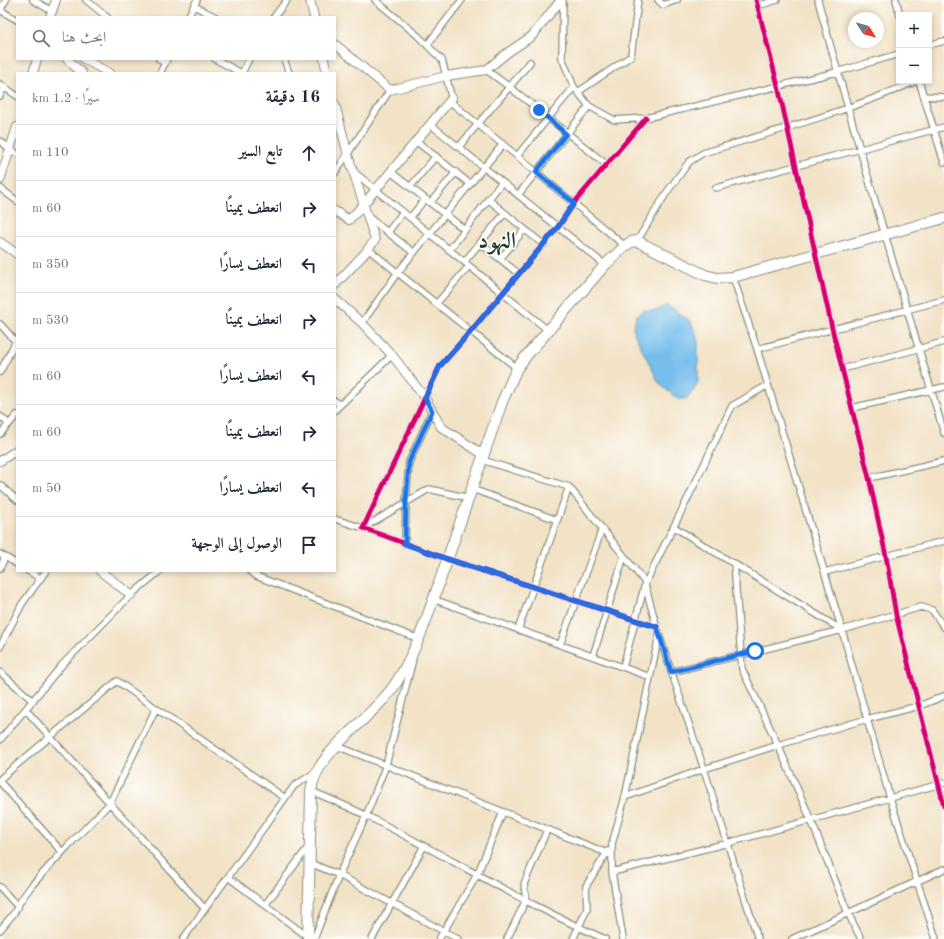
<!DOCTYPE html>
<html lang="ar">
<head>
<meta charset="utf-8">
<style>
	body { margin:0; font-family:"Old Standard TT",Amiri,serif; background:#f6f6f7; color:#1f2937; direction:rtl }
	.controls { position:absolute; right:12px; top:12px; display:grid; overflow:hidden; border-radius:0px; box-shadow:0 2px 6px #0003 }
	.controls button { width:36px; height:36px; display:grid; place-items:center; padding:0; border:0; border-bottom:1px solid #e0e1e3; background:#fff; color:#1f2937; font:20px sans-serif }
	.compass { position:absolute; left:848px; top:12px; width:36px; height:36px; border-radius:50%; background:#fff; box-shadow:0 2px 6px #0003; rotate:127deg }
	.stop { position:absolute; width:12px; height:12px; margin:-9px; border:3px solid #1a73e8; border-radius:50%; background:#fff }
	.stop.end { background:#1a73e8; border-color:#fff; box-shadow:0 1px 4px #0008 }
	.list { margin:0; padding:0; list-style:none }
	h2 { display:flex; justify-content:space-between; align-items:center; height:52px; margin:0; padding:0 16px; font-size:17px }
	h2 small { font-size:13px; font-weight:400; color:#747a83 }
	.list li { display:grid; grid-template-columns:26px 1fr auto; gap:12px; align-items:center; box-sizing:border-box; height:56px; padding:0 16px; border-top:1px solid #e0e1e3 }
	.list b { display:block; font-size:15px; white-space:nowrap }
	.list em { font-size:13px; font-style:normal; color:#747a83 }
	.icon { flex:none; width:22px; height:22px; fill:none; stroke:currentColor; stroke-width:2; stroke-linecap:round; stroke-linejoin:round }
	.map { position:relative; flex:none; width:944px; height:939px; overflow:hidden; direction:ltr }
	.search { position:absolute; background:#fff; box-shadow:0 2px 6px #0003; left:16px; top:16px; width:320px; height:44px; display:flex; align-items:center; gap:10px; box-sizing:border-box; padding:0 14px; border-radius:0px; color:#747a83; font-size:15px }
	.panel { position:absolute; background:#fff; box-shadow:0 2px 6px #0003; left:16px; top:72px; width:320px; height:500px; border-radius:0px; direction:rtl }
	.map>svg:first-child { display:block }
	.water { fill:#75beed; stroke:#4a7e90 }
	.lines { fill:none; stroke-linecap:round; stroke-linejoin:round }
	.street-casing { stroke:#88907d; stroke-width:8 }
	.secondary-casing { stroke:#88907d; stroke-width:10 }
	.highway-casing { stroke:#88907d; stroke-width:12 }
	.street { stroke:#fff; stroke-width:5.5 }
	.secondary { stroke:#fff; stroke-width:8 }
	.highway { stroke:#fff; stroke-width:10 }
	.cycleway-casing { stroke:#fdfcf7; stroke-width:8 }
	.cycleway { stroke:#d6006c; stroke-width:5 }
	.route { stroke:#1a73e8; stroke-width:5 }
	.labels { text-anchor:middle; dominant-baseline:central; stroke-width:3.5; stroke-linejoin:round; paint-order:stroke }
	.town-label { font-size:23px; font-weight:bold; fill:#1f3d34; stroke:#fdfcf7 }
</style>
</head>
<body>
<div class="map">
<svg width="944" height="939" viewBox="0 0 944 939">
	<rect width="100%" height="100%" fill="#fdfcf7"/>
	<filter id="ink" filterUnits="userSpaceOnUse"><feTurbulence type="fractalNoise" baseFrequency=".025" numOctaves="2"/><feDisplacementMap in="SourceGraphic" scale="8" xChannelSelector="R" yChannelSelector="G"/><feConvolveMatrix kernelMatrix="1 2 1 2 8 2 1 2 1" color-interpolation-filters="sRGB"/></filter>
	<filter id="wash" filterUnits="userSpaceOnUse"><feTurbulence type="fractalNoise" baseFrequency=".012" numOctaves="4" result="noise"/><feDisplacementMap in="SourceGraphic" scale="16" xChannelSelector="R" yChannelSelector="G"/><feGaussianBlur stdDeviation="0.9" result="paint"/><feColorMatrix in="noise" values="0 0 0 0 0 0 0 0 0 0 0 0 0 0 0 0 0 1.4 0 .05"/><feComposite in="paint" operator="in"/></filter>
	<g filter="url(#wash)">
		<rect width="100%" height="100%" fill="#f2e2c6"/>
		<path class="water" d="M667,305l23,16 6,12 2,9v40l-4,8 -8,9h-8l-3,-2 -16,-14 -24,-48 -2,-8 4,-12 8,-5 10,1z"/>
	</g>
	<g filter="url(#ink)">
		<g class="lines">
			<defs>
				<path id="street" d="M33,0l19,11
					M86,0l21,17
					M375,0l42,35 25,25 11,44 64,52 108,90
					M563,0l-1,58 12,29 15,19 25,14 32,-2 191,-46 62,-18
					M658,0l5,5 14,-5
					M756,0l22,86 54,242 37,150 17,78 10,59 48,191
					M818,0c39,145 83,289 126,433
					M896,0l4,15
					M194,6l22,11
					M757,6l20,-6
					M0,10l17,10
					M0,10l6,-10
					M188,17l9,-17
					M274,17l13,-17
					M427,45l35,-45
					M929,45l15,-4
					M159,59l6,5
					M215,59l26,14
					M284,59l5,14
					M486,70c42,29 80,63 121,95
					M160,73l7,-14
					M242,73l7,-14
					M919,81l25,81
					M0,84l17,12
					M578,92l53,-36 7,-56
					M0,96l4,-9
					M924,96l20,1
					M646,118l-72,85 -16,24 -87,104 -31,35 -77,162 84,31 210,68
					M430,124l175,141
					M0,141l17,13
					M416,141l54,43
					M459,147c23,-29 48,-56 71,-85
					M517,156l57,-69
					M354,172l195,159
					M391,172l74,58
					M335,173l55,-83
					M410,187l26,-31
					M0,188l17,13
					M716,188l80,-22 148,-39
					M518,195l71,-89
					M488,199l56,46
					M430,203l26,-31
					M367,216l47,37
					M410,218l15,-19
					M388,232l15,-20
					M637,241l30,-49 22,-30 14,-9c72,-22 144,-41 213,-72
					M480,243l39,31
					M368,249l149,119
					M449,250l53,-68
					M500,259l25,-30
					M464,262l41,-49
					M733,277l24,72 85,281 25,89 23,79 46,141
					M437,303l32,-37
					M362,323l36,-51 105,-128
					M0,324l17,19
					M757,349l187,-49
					M842,369l102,-27
					M0,372l17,-33
					M335,401l5,4
					M852,408l92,-21
					M335,410l57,-55
					M0,416l9,8
					M0,434l17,-19
					M482,460l87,27 75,94 15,54 -34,162 -13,47v28l11,67
					M869,478l75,-17
					M0,485l17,15
					M472,489l85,31
					M335,519l28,9 66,-39 40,9
					M674,527l168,103 79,-23 11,3 12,17
					M405,544l1,-42 3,-40 23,-51
					M0,554l17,10
					M734,563l8,106 36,76 33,75 37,93 13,26
					M0,568l5,-11
					M28,571l12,7
					M250,571l6,5 163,63
					M825,572l119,-31
					M433,599l217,78
					M518,630l51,-143
					M659,635l45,134 54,170
					M560,645l42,-116
					M0,647l22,-43 24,-33
					M593,656l31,-100
					M623,667l22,-83 44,-88 43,-90 36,-21
					M0,672l33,29
					M671,672l171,-42
					M26,710l179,199
					M0,740l62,-75 69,-70 29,-24
					M337,746l275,109
					M0,779l117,-98 168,117
					M0,782l62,70
					M311,791c19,8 38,16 56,25 80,40 156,87 238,123
					M625,797l79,-28 74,-24 89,-26 52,-13 25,-10
					M310,863l29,12 119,64
					M612,872l116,-29 216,-60
					M228,877l80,60
					M0,887l18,20
					M265,905l44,-59
					M0,930l14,-17 7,-13 11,-15 35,-38 43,-44 46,-95
					M183,939l111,-153 22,-14
					M314,939l25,-64 27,-59 20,-51 27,-106
					M372,939l52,-93
					M439,939l38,-64 26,-63
					M507,939l19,-39 -2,-16 23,-54
					M573,939l14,-30 -1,-23 22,-35
					M792,939l152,-70"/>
				<path id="secondary" d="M310,0l4,17
					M50,17l6,-17
					M335,44l55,46 56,-14 40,-6 21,-17 25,-17 29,-36
					M67,59l15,14
					M84,59l25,14
					M324,59l3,14
					M33,73l4,-14
					M335,104l13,51 27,85 -10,13 -30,32
					M0,180l17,-53
					M335,211l14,9 14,-15 89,-107
					M0,242l17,12
					M335,299l27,24 30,32 33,43 16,29 43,28
					M0,461l17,-11
					M100,571l31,24"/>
				<path id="highway" d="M308,939l3,-148c4,-40 64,-74 85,-108 23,-36 35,-78 49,-117 19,-55 38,-109 57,-164l15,-34 10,-13 78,-90 20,-19 6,-4 6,-1 68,34 12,3 16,-1 211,-59"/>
			</defs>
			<use href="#street" class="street-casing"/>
			<use href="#secondary" class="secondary-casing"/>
			<use href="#highway" class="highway-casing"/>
			<use href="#street" class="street"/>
			<use href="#secondary" class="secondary"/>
			<use href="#highway" class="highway"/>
			<defs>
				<path id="cycleway" d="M756,0l22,86 54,242 37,150 17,78 10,59 48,191
					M646,118l-72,85 -16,24 -87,104 -31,35 -77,162 84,31 210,68"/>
			</defs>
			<use href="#cycleway" class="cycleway-casing"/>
			<use href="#cycleway" class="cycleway"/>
		</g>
	</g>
	<g class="lines" filter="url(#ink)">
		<path class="route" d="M539,110l27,24 -30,38 38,31 -16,24 -87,104 -31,35 -15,32 7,13 -23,51 -3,40 -1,42 42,15 210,68 14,45 84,-21"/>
	</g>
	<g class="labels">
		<g class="town-label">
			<text x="497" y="241">النهود</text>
		</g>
	</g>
</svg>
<div class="controls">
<button>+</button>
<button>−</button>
</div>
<svg class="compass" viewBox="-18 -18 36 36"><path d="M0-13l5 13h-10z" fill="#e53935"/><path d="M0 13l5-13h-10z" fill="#747a83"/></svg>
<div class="stop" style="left:755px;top:651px"></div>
<div class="stop end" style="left:539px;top:110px"></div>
<div class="search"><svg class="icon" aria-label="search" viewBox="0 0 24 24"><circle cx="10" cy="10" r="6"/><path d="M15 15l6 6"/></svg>ابحث هنا</div>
<section class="panel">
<h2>16 دقيقة<small>سيرًا · 1.2 km</small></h2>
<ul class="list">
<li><svg class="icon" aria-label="ahead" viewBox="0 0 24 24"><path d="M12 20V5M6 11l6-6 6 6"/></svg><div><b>تابع السير</b></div><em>110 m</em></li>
<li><svg class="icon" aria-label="right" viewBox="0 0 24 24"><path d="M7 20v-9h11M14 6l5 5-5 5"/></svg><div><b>انعطف يمينًا</b></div><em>60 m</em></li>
<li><svg class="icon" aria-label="left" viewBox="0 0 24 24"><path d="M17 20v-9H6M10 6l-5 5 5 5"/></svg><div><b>انعطف يسارًا</b></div><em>350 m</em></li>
<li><svg class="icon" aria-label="right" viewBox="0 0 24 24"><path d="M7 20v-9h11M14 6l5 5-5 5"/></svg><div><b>انعطف يمينًا</b></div><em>530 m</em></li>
<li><svg class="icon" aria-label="left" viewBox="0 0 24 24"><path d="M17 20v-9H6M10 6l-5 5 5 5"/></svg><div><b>انعطف يسارًا</b></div><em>60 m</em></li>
<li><svg class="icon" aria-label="right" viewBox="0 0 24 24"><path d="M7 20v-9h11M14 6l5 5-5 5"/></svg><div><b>انعطف يمينًا</b></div><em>60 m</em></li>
<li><svg class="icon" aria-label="left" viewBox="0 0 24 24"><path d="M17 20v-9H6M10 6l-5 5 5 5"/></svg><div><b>انعطف يسارًا</b></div><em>50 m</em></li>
<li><svg class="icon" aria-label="arrive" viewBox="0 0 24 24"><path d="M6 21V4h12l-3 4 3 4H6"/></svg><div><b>الوصول إلى الوجهة</b></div></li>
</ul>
</section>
</div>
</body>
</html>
